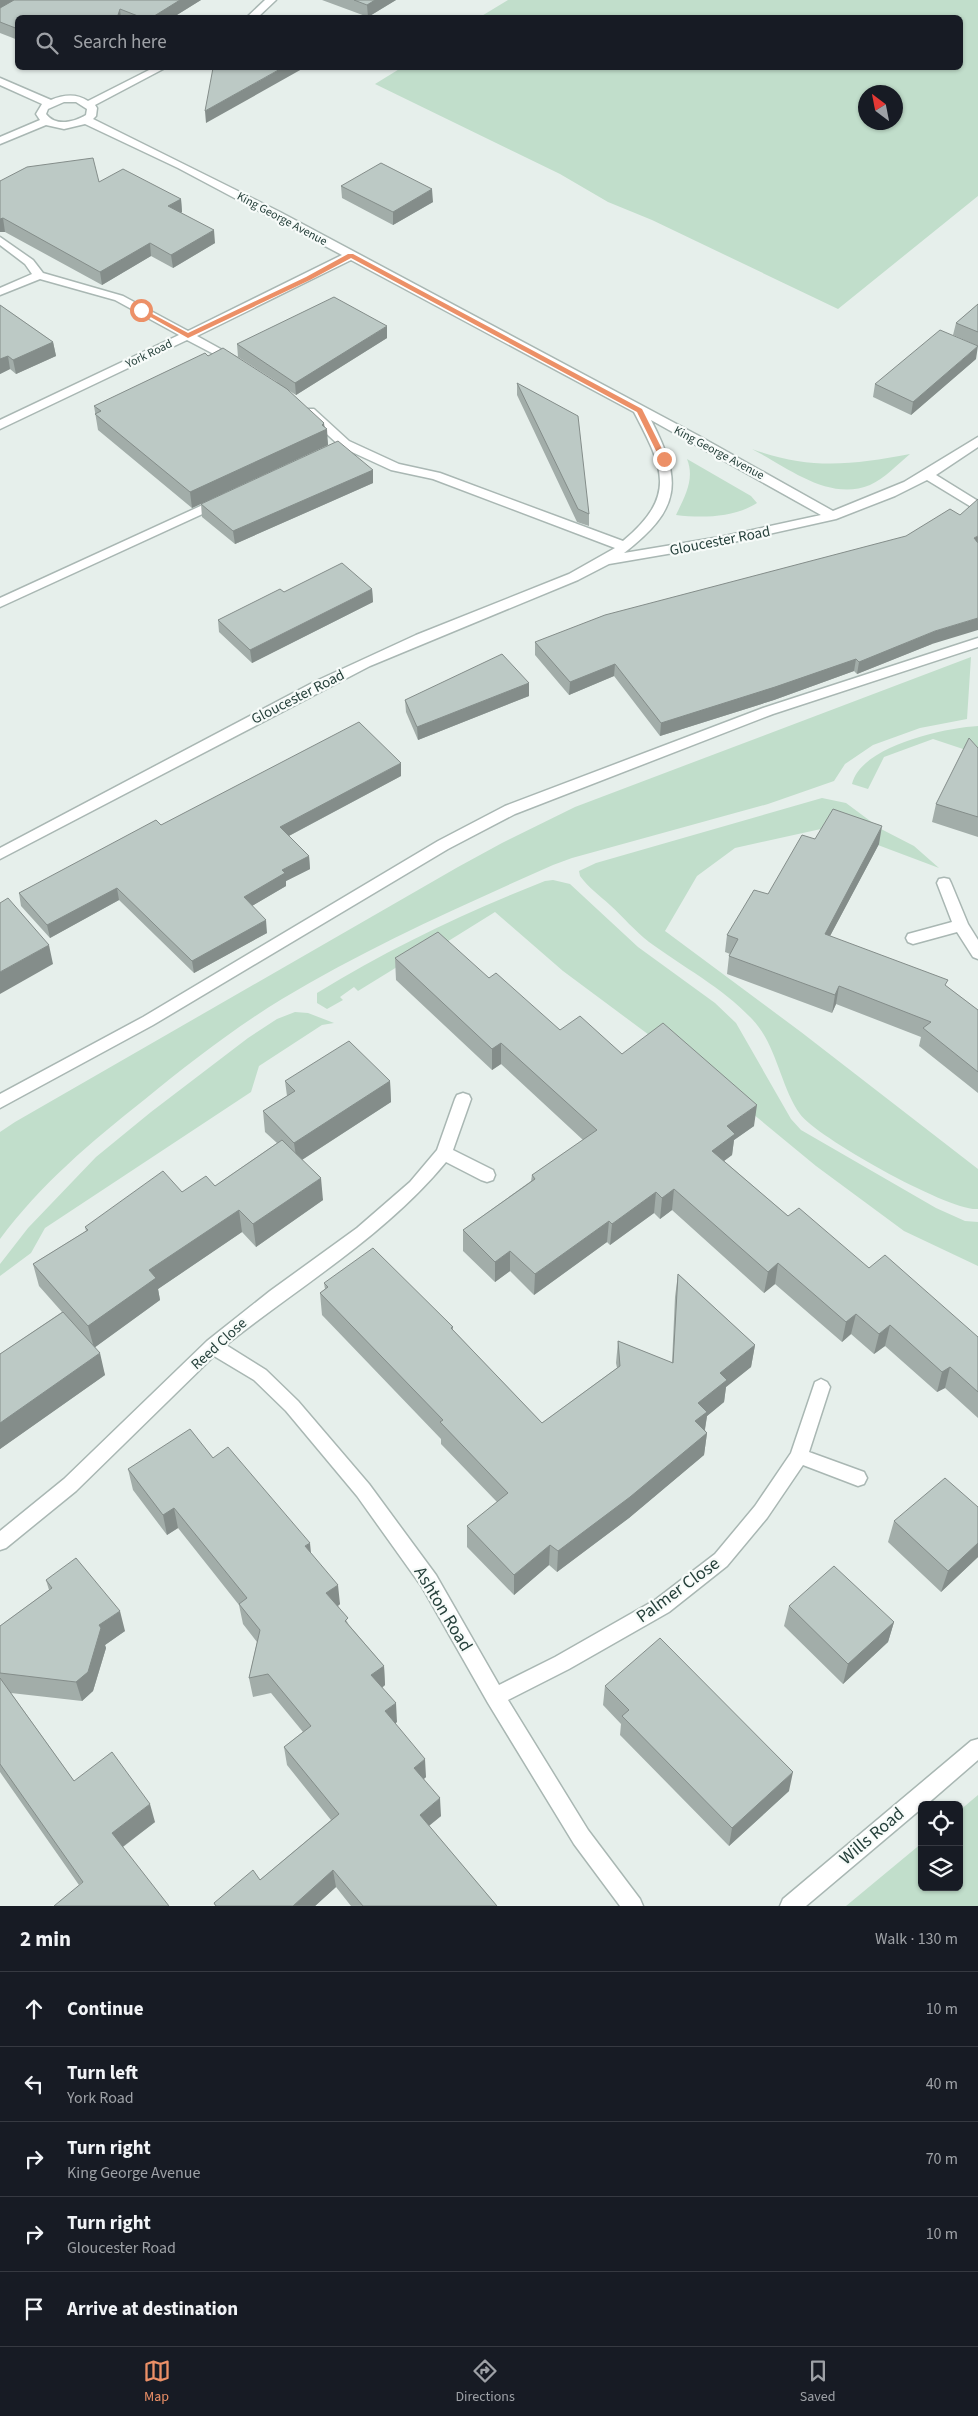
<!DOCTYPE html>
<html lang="en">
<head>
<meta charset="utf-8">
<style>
	body { margin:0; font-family:"Source Sans 3",sans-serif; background:#20242c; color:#f1f3f6 }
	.controls { position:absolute; right:15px; bottom:15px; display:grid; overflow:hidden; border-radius:8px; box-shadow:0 1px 4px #0004 }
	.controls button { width:45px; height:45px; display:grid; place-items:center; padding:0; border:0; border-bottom:1px solid #363941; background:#171b24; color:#f1f3f6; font:25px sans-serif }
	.compass { position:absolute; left:858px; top:85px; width:45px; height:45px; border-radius:50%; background:#171b24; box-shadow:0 1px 4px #0004; rotate:328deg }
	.stop { position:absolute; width:15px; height:15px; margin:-11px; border:4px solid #ec9067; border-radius:50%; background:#fff }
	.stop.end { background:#ec9067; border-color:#fff; box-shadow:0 1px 5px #0008 }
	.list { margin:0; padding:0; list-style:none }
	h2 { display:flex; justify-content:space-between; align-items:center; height:65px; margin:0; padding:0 20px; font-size:21px }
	h2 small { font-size:16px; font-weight:400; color:#9ea1a6 }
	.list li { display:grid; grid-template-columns:32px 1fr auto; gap:15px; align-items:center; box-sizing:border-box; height:75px; padding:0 20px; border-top:1px solid #363941 }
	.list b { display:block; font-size:19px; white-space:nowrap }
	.list p { margin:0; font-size:16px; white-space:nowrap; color:#9ea1a6 }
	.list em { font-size:16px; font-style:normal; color:#9ea1a6 }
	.icon { flex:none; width:28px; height:28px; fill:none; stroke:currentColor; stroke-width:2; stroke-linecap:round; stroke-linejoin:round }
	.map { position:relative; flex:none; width:978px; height:1906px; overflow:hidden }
	.search { position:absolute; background:#171b24; box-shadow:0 1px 4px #0004; left:15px; right:15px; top:15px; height:55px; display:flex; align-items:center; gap:12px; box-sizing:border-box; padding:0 18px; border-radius:8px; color:#9ea1a6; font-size:19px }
	.sheet { height:440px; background:#171b24 }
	nav { display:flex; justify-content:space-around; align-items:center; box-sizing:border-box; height:70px; border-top:1px solid #363941; background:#171b24; font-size:14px; color:#9ea1a6 }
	nav a { display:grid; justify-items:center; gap:2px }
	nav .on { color:#ec9067 }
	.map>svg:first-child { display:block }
	.green { fill:#c1decb; fill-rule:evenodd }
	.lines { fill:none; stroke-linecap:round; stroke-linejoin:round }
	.minor-casing { stroke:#a9b7b3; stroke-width:3 }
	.minor { fill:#fff; fill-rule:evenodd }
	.wall { fill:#a2ada9 }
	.shaded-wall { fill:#848d8a }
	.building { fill:#bcc9c5; stroke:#848d8a }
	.route { fill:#ec9067 }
	.labels { text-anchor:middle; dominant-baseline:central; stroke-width:4.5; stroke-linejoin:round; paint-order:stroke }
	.far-street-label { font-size:12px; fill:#26403b; stroke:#f7fbf9 }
	.street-label { font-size:15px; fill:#26403b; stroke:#f7fbf9 }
	.near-street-label { font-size:18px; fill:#26403b; stroke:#f7fbf9 }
</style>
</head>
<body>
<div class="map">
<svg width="978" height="1906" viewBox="0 0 978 1906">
	<rect width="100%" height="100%" fill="#e6efeb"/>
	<path class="green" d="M508,0h470v196l-140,113 -186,-89 -44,-18 -48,-28 -185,-90 26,-16h559v-50l-480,-1zM866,92h30v30h-30z
		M752,449c57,21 100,16 158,5 -12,10 -26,25 -40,31 -41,17 -83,-18 -118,-36z
		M687,459l64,37 6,7c-23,15 -56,15 -81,12 9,-19 19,-36 11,-56z
		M971,657l-4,62 -47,9 -47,17 -28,19 -11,17 -66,23 -196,54 -19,7c-92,41 -185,82 -271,134 -49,30 -94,65 -138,101 -52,41 -104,85 -144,139v-107l15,-10 443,-255 44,-24 73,-36z
		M978,726v28l-45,-15 -49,18 -16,32 -16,-5c9,-38 92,-56 126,-58z
		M822,798l24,5 35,26 33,17 25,22 -109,-41 -95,21 -38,28 -32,55 136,101 177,137v40c-28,3 -162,-72 -178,-95 -20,-28 -23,-69 -48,-95 -29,-31 -69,-52 -103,-77 -14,-11 -26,-25 -39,-37 -10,-9 -22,-18 -30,-29l-1,-5 17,-8z
		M553,880l17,4 68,63 77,56 21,20 55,96 10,11 135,78 29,13 13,1v44l-74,-35 -88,-65 -114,-94 -26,-17 -113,-84 -68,-59 -82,51 -3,-4 -52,32 -4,-4 -14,10 3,3 -16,9 -10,-6v-10c73,-45 149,-81 228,-112z
		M295,1012l13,1 26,10 -12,2 -63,41 -8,26 -206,136 -14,25 -31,23v-12l28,-36 68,-71 55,-45 97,-74 29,-19z
		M978,1795v111h-132l76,-63v44h37v-76z"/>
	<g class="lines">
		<defs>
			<path id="minor" d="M265,0h11l-19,18h-11z
				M153,68h12l-70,37 2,3 -1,8 -3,3 187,93 419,224 134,75 71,-29 74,-45v10l-42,28 42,26v10l-51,-31 -32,16 -59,23 -116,26 -111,19 -31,16 -208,86 -370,193v-11l314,-166 102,-47 153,-61 46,-26 -182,-69 -42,-9 -50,-23 -35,-32 -2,-3 2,-3h8l35,32 50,23 41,9 183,68c55,-46 40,-73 11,-129l-283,-152 -154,76 40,22v4h-8l-42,-22 -187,89v-9l179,-85 -64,-35 -75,-21 -40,16v-7l32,-14 -7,-10 -25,-19v-8l33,23 10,13 80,23 65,35 154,-76 -164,-87 -93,-44 -21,5 -18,-4 -46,19v-7l40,-17 -4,-6 6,-10 -42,-19v-7l51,22c12,-5 25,-7 37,1zM64,102h12l11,7 -1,6c-12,7 -30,12 -40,-1l2,-5zM651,420l170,95 -101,22 -96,16c57,-44 59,-71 27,-133z
				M218,498l6,4 -2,3 -222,102v-9z
				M978,638v9l-205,67 -258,100 -67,35 -295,176 -153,83v-14l143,-77 295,-176 67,-35 258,-98z
				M944,878l5,1 2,4 17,41 10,16v19l-5,-2 -16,-25 -44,12 -5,-2 -2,-4 2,-4 44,-12 -15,-39 2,-4z
				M463,1093l6,2 2,4 -18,51 40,20 2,5 -2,5 -6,2 -6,-2 -35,-18c-60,73 -146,124 -220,183l40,25 32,31 71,83 67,91 63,110 56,-28 100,-57 60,-46 40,-48 36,-53 24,-71 6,-3 6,3 3,5 -21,65 55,20 3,6 -3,6 -6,2 -55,-21 -36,53 -40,48 -58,46 -100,57 -61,31 80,130 52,69 3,7h-23l-46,-62 -86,-141 -66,-116 -65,-91 -71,-85 -32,-31 -40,-24 -138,135 -70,57 -6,2v-19l64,-52 143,-138 63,-50 87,-63 53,-46 27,-32 18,-51 2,-4z
				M978,1739v21l-52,45h-4v3l-116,98h-26l3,-7 188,-158z"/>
		</defs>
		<use href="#minor" class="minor-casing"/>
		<use href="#minor" class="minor"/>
	</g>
	<path class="wall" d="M0,0h201l-29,18h-154v22l-18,-7z
		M322,0h74l-28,17z
		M0,181l99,1 82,17 1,13 -1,1 34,30 -42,25 -22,-12 -49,29 -97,-53h-5z
		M341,186l92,16 -40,23 -51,-27z
		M978,304v42l-25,-11 3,-12z
		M0,305l53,37 3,14 -40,18 -6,-5 -10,5z
		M387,338l-91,57 -8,-5 37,37 3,18 -136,63 -94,-78 -4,-24 183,-24 -39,-25 -1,-13z
		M976,359l-65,56 -38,-18 2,-13z
		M517,383l72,131v12l-12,-4 -60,-127z
		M373,470v13l-138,61 -33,-27 -1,-13z
		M372,589l1,13 -121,61 -33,-31 -1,-12 66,-28z
		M535,642l397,2 -75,30 -3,-3 -80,29 -114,36 -46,-60 -45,19 -34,-40z
		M529,683v13l-111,44 -12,-28 -1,-12z
		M978,748v89l-46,-15 4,-18z
		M401,776l-112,60 20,20 1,13 -24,12v5l-34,20 15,27 -73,40 -75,-73 -69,38 -29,-32 -2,-13 142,-68z
		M815,839l64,5 -49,92 116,50 32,24v83l-59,-47 2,-9 -85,-33 -4,9 -105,-39 2,-18 1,-2 -5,-2 2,-17 41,-41z
		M395,958l94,20 71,52 62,24 132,72 -20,14 -2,15 -8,6 64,55 190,121v81l-33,-30 -8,4 -52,-46 -11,8 -23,-20 -9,8 -67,-58 -11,9 -92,-83 -12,9 -6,-6 -44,32 -3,-3 -73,53 -24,-24 -15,11 -32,-31v-21l68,-49 1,-6 51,-35 -82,-76 -9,6 -96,-90z
		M285,1081h105l1,21 -89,58 21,40 -67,47 -14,-15 -84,57 2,11 -65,47 10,28 -105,74v-95l62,-42 -23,-26 -6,-22 53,-33 -1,-4 97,-35 33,-6 62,-43 -12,-11 -2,-21 24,-15z
		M678,1274l77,71 -4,22 -25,20 -2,15 -17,14 -2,14 2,3 -3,22 -75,63 -72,54 -8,-7 -35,30 -47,-48v-21l30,-24 -56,-58v-5l-119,-124 -2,-22 5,-4 -1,-6 129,44v3l89,93 75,-55 -1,-5 2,-22 54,22 3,-66z
		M213,1458l98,95 29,51 -2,2 11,19 35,41 1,19 -3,3 15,34 -2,1 31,54 -2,2 17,37 -12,10 68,80h-146l-15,-19 -21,19h-100l-1,-3 46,-23 71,-60 -44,-55 -3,-18 19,-15 -32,-39 -18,4 -4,-19 8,-36 -14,-18 -4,-19 -61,-77 -11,7 -34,-45 -5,-21z
		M978,1507v50l-37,35 -53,-50 6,-21z
		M46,1580l79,51 -20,14 1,3 -13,43 -11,10 -71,-8 63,88 81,41 -32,25 -44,38 -79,-113v-146l49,-36z
		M789,1606l105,16 -6,20 -45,42 -59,-58z
		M605,1686l184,105 -60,55 -109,-111 1,-11 -18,-19z"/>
	<path class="shaded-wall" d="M0,0h16l-16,11z
		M180,0h21l-29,18h-21z
		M375,0h21l-28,17 -1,-12z
		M120,9l1,9h-4z
		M282,68h20v1l-96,54 -1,-12z
		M432,189l1,13 -40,23v-13z
		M181,199l1,13 -12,7 -2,-13z
		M3,218l2,14h-5v-13z
		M214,230l1,13 -42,25 -2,-13z
		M150,243l1,13 -49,29 -2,-13z
		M387,326v12l-91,57 -1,-12z
		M53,342l3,14 -40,18 -3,-14z
		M978,346l-2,13 -65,56 2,-13z
		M8,356l2,13 -10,5v-15z
		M324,423l1,7 2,-1 1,16 -136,63 -2,-16z
		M373,470v13l-138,61 -2,-13z
		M978,536v11l-4,-9z
		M372,589l1,13 -121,61 -2,-13z
		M978,618v12l-46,14 -75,30 2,-12 76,-31z
		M856,659l-2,12 -80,29 -114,36 1,-13z
		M615,664l-1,12 -45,19 1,-13z
		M529,683v13l-111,44 -1,-13z
		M401,763v13l-120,64 -1,-13z
		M882,826l-3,18 -57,107 3,-17z
		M309,856l1,13 -24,12v5l-41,24 -1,-13 38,-27z
		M117,888l2,12 -69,38 -3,-13z
		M266,920l1,13 -73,40 -2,-12z
		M49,945l4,19 -53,30v-22z
		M839,986l-3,18 -4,9 3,-18z
		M501,1043v21l-9,6v-21z
		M390,1081l1,21 -94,61 -3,-20z
		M757,1105l-3,21 -20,14 -2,15 -23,17 3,-21 15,-25z
		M321,1178l2,22 -67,47 -3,-23z
		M674,1189l-2,21 -12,9 2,-21z
		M656,1192l-2,21 -44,32 2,-21z
		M239,1210l3,22 -84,57 2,11 -66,48 -6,-22 61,-56z
		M609,1221l-2,21 -73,53 1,-21z
		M510,1251v20l-15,11v-20z
		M778,1263l-3,21 -11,9 4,-21z
		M856,1314l-5,20 -9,8 4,-20z
		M890,1325l-5,21 -11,8 5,-20z
		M755,1345l-4,22 -25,20 -2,15 -17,14 -3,18 -12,9 6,-40 22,-30z
		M100,1353l5,22 -105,74v-26z
		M950,1367l-5,21 -8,4 5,-20z
		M707,1433l-3,22 -75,63 -72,54 1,-21z
		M174,1508l4,20 -11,7 -4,-20z
		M310,1543l2,20 -7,-17z
		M978,1543v14l-37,35 7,-21z
		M550,1545l-1,20 -35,30v-20z
		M338,1585l2,19 -11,9 -3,-20z
		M120,1611l5,20 -20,14 1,3 -13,43 -11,10 -6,-19 23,-57z
		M894,1622l-6,20 -45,42 5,-20z
		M384,1666l1,19 -12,9 -2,-19z
		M396,1703l1,19 -10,8 -2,-19z
		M425,1759l1,18 -11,9 -1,-18z
		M793,1772l-4,19 -60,55 3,-18z
		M440,1798l1,18 -20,16 -1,-17z
		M150,1804l5,18 -38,29 -5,-18z
		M333,1870l3,17 -21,19h-22z"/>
	<path class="building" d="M14,0h166l-29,18h-8l-23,-9 -3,9h-99v11l-18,-7v-14z
		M354,0h21l-8,5z
		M213,68h69l-77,43z
		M93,158l6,24 24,-13 58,30 -13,7 46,24 -43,25 -21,-12 -50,29 -97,-54 -3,1v-38l27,-14z
		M381,163l51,26 -39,23 -52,-26z
		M334,297l53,29 -92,57 -58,-39z
		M978,304v28l-22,-9z
		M0,305l53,37 -40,18 -5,-4 -8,3z
		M940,330l38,16 -65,56 -38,-18z
		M223,348l64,41 37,34 -2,2 5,4 -137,63 -95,-78 6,-3 -7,-5 111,-53 3,3z
		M517,383l61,33 11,98 -11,-5z
		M338,441l35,29 -140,61 -32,-27z
		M978,499v37l-4,2 4,5v75l-43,13 -76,31 -3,-3 -81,28 -114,36 -46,-59 -45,18 -35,-40 70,-27 301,-79 44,-27 10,6z
		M342,563l30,26 -122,61 -32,-30 62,-31 4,3z
		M502,654l27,29 -112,44 -12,-27z
		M359,722l42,41 -121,64 29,29 -27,14 3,3 -41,24 22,23 -74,41 -75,-73 -70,37 -28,-32 137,-73 5,5z
		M969,738l9,10v69l-42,-13z
		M833,809l49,17 -57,108 123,46 -3,5 33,25v62l-55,-44 8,-6 -92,-36 -4,9 -106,-39 9,-17 -11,-4 27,-45 14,4 34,-59 13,4z
		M8,898l41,47 -49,27v-69z
		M438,932l51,46 7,-5 64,57 20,-14 42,38 41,-31 94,82 -30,21 8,8 -23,17 76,65 11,-8 70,60 16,-13 93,82v55l-28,-25 -8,5 -52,-47 -11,9 -23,-20 -10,8 -68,-59 -10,9 -94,-83 -12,9 -6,-6 -44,32 -3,-3 -74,53 -25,-23 -15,11 -32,-32 72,-51 -3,-4 65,-45 -96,-87 -9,6 -97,-91z
		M349,1041l41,40 -96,62 -31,-32 32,-20 -10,-10z
		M282,1140l39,38 -68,46 -14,-14 -90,60 7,8 -68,48 -55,-62 55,-34 -3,-3 78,-56 19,21 24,-16 9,10z
		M373,1248l80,79 -2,1 91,95 78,-57 -2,-25 55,22 5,-89 77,71 -35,28 7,7 -29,23 9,9 -12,9 12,12 -77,64 -72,54 -8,-6 -36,30 -47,-49 41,-33 -68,-71 3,-2 -123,-127 8,-6 -4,-4z
		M63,1312l37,41 -100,70v-69z
		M190,1429l23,29 15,-11 82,96 -5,3 33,39 -12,8 22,25 -3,3 39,45 -13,9 25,28 -11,8 40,48 -11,9 26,30 -20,17 77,91h-134l-30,-36 -40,36h-77l-2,-3 39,-33 7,10 79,-66 -55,-67 27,-21 -43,-52 -19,4 11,-48 -21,-26 8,-6 -73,-90 -11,7 -35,-46z
		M945,1478l33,29v36l-30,28 -54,-50z
		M76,1558l44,53 -21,14 2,3 -13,44 -12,10 -76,-9v-47l52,-38 -6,-8z
		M834,1566l60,56 -46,42 -59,-58z
		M660,1638l133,134 -61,56 -110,-112 7,-6 -24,-24z
		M0,1678l74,103 38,-29 38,52 -38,29 57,73h-115l29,-24 -83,-118z"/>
	<path class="route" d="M348,254h5l289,155 25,50 -3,2 -4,-2 -23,-47 -286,-154 -41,22 -122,58 -50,-28 5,-1 45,24 118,-56z"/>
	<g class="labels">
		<g class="far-street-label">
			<text transform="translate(282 219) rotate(28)">King George Avenue</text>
			<text transform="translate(149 354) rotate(-26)">York Road</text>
			<text transform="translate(719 453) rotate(28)">King George Avenue</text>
		</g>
		<g class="street-label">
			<text transform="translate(720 541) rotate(-11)">Gloucester Road</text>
			<text transform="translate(298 697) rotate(-27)">Gloucester Road</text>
			<text transform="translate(219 1344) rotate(-42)">Reed Close</text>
		</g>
		<g class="near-street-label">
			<text transform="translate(678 1590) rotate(-36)">Palmer Close</text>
			<text transform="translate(443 1609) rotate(59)">Ashton Road</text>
			<text transform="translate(872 1836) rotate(-40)">Wills Road</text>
		</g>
	</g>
</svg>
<div class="controls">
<button><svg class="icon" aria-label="locate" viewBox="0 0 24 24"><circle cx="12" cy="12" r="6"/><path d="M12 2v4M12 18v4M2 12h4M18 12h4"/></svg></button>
<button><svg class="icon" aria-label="layers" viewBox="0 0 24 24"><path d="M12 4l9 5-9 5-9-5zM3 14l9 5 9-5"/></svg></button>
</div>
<svg class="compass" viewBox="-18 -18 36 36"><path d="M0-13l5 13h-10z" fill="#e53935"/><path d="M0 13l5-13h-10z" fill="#9ea1a6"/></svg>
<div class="stop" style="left:141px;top:310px"></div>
<div class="stop end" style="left:664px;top:459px"></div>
<div class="search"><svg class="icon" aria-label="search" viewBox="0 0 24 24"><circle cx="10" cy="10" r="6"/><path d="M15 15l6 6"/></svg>Search here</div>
</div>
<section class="sheet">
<h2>2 min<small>Walk · 130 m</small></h2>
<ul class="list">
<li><svg class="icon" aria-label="ahead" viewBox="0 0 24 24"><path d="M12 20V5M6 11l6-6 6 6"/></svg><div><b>Continue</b></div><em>10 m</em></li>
<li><svg class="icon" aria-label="left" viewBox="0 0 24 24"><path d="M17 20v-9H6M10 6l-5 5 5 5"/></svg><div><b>Turn left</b><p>York Road</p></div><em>40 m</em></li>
<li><svg class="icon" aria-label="right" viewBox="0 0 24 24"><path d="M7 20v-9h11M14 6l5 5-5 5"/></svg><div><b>Turn right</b><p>King George Avenue</p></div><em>70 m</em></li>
<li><svg class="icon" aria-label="right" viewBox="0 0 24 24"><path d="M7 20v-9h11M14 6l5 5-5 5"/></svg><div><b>Turn right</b><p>Gloucester Road</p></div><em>10 m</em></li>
<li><svg class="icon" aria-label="arrive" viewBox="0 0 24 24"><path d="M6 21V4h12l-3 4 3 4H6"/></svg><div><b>Arrive at destination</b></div></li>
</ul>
</section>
<nav>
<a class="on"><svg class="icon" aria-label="map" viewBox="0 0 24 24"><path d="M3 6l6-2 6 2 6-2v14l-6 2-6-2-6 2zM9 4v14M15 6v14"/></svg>Map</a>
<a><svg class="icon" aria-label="directions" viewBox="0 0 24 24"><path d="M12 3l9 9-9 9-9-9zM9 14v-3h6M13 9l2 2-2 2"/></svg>Directions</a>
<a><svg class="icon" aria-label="saved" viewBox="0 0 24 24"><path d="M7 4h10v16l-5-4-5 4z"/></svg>Saved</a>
</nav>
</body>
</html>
